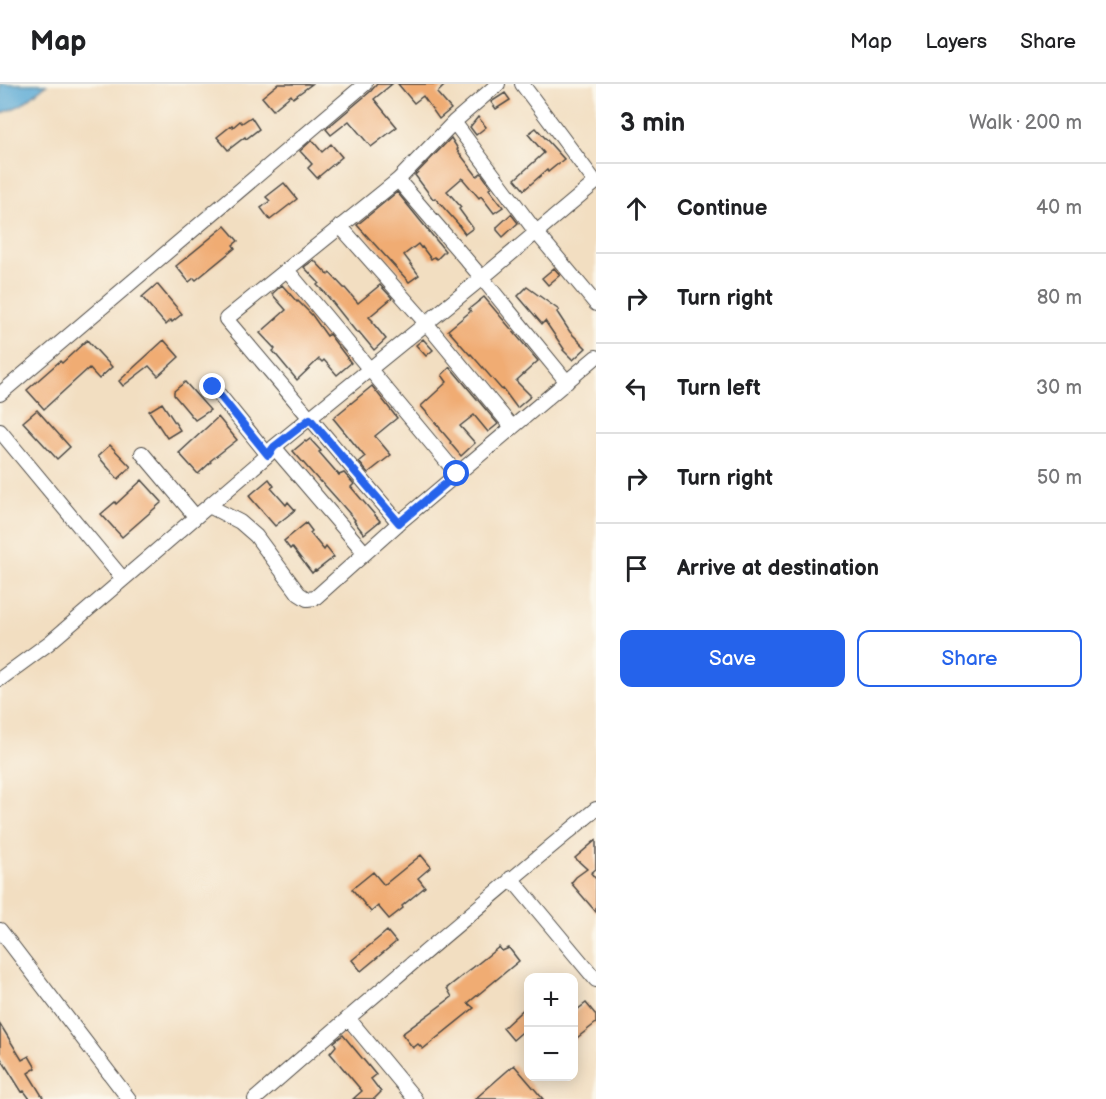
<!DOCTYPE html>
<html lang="en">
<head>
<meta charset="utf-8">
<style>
	body { margin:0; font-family:"Balsamiq Sans",sans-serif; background:#f2f2f2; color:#202124 }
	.controls { position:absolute; right:18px; bottom:18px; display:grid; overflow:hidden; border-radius:12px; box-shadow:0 3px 15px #0003 }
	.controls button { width:54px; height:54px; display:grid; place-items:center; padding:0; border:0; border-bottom:2px solid #e0e0e0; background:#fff; color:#202124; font:30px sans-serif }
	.stop { position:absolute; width:18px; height:18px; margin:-14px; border:4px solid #2563eb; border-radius:50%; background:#fff }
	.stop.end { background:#2563eb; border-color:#fff; box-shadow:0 2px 6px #0008 }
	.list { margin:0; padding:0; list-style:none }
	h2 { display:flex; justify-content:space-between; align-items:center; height:78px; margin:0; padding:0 24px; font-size:26px }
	h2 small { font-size:20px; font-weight:400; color:#757577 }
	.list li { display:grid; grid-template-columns:39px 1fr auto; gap:18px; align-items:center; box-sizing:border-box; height:90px; padding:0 24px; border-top:2px solid #e0e0e0 }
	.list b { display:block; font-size:22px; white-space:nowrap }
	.list em { font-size:20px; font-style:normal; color:#757577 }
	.actions { display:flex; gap:12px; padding:18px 24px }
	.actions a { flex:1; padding:14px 0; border:2px solid #2563eb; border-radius:12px; text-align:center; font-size:21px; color:#2563eb }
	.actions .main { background:#2563eb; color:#fff }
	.icon { flex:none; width:33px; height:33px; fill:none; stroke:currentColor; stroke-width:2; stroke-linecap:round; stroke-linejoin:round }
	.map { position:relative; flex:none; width:596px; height:1015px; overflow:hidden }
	header { display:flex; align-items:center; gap:36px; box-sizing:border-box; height:84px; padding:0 30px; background:#fff; border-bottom:2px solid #e0e0e0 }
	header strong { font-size:28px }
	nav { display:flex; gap:33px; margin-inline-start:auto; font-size:21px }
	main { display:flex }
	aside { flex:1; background:#fff }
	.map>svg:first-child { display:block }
	.water { fill:#5dabd6; stroke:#446b80; stroke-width:1.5 }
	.building { fill:#f0ac73 }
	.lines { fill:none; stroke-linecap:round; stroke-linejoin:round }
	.minor-casing { stroke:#494642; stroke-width:16 }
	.minor { stroke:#fff; stroke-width:14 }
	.route { stroke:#2563eb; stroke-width:8 }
</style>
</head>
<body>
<header>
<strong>Map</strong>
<nav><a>Map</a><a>Layers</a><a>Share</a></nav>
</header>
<main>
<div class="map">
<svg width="596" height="1015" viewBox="0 0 596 1015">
	<rect width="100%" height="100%" fill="#fbf7ec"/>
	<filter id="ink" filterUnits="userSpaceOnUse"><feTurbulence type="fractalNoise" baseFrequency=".0167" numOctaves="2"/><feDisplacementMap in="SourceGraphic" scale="12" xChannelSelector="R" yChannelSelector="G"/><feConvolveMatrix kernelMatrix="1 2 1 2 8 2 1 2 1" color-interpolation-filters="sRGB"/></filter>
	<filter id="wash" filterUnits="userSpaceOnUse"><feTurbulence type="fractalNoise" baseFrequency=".008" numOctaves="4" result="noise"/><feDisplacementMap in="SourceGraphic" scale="24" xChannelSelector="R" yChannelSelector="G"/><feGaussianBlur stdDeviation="1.35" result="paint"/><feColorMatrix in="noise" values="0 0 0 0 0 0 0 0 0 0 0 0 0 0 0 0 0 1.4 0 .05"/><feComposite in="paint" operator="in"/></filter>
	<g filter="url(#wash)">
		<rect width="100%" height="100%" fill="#f2dec1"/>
		<path class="water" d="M0,0h47l-26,21 -21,9z"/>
		<g id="blocks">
			<path class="building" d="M278,0h34l-19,14 -2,-3 -18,15 -11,-13z
				M377,0h15l-18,15 23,28 -26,20 -22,-26 -18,14 -5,-6 45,-38z
				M398,0h48l-9,9 14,16 -12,10 -16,-23 -9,7z
				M505,9l5,7 -14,9 -5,-7z
				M251,33l8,12 -13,10 -1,-2 -17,13 -11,-13 15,-12 1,2 7,-6 2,2z
				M478,33l8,10 -10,8 -6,-8z
				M536,44l28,31 -16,13 -1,-2 -23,20 -9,-11 29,-26 -16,-19z
				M451,54l7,11 -1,1 20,26 4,-3 10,14 -2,2 14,18 -9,6 -13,-17 -2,2 -17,-20 -15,13 14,16 -2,2 14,19 -8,6 -6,-8h1l-25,-28 -2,1 -18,-24z
				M312,56l10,12 9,-8 11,13 -25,21 -9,-10 4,-4 -12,-13z
				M284,99l13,16 -27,21 -9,-12 9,-7 -4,-4z
				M397,108l48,59 -8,8 -3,-2 -3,2 -9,-12 -1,1 -3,-4 -14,11 15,20 -10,7 -52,-57z
				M511,130l7,9 -15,14 -6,-7v-3z
				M225,142l13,15 -5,4 2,3 -39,32 -2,-2 -5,4 -13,-16z
				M314,176l14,15 2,-2 14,15h1l13,15 22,-18 12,13 -23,19 4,4 -1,1 14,17 -12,11 -15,-18 -2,1 -32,-40 -8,-8 2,-2 -15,-16z
				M554,184l6,7 -12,10 -6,-7z
				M157,200l25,30 -10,8 -1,-2 -5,5 -24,-28z
				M282,201l15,17 1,-1 14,14 15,21 2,-2 22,29 -14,12 -13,-15 -2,2 -3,-3 -22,21 -24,-29 2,-2 -15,-16 26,-23 -14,-16z
				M527,203l32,23 -2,2 13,20 16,16 -13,12 -10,-10 1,-1 -19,-28 -3,3 -24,-28z
				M484,213l54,64 -22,20 15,15 -14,12 -14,-19 -1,1 -31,-36 -1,1 -22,-25 23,-19 -2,-2z
				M423,255l10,11 -7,6 -10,-11z
				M87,256l25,27 -13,12 -10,-11 -45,41 -17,-19 33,-29 2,2z
				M164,256l15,17 -21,19 -9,-10 -26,20 -4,-5z
				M450,283l48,57 -10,8 -14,-17 -14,11 15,17 -14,13 -11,-13 1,-1 -11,-13v-1l-19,-22 26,-24 -5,-7z
				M185,298l25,28 -15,10 -21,-25v-4z
				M372,302l25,32 -22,18 16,19 -23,18 -9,-11 6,-5 -32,-39z
				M162,319l18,27 -13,8 -18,-27z
				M37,326l33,37 -13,12 -34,-37z
				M218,333l19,23 -27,21 1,1 -13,12 -19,-21z
				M310,355l11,12 -2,1 20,23 5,-2 10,11 -3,3 29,34 -16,13 -10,-13 1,-1 -18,-21 -16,-18 -1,1 -27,-31 12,-10 1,1z
				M110,361l21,22 -13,12 -20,-23z
				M269,395l5,7 -3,2 15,17 2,-3 7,8 -20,16 -26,-30z
				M142,396l20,22 -40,35 -21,-23 14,-12 1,2z
				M306,439l6,8 -2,2 14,17 2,-3 8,10 -18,14 -1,-1 -3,3 -20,-26 -2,2 -6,-8z
				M596,756v29l-5,4 5,6v33l-25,-29 5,-6 11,-8 -12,-11z
				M421,771l10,12 -13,11 7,9 -23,19 1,2 -14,11 -11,-13 -7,6 -19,-23 21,-17 11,13z
				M387,847l9,11 -35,29 -9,-11z
				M499,863l3,4 7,-3 10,13 -51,42 6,5 -51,41 -5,-5 -5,4 -11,-14 50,-37 -5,-9z
				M586,919l10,12v8l-23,18v-28z
				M528,921v22l-15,13 -10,-12z
				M0,940l22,36 7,-4 7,12 -8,5 16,26h-14l-6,-8 -2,1 -22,-35z
				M343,951l33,40 -5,4 10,13 -7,7h-21l9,-8 -32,-38 6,-7 -2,-4z
				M514,981l29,34h-68z"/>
		</g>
	</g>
	<g filter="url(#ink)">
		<use href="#blocks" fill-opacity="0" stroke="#494642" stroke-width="1.5"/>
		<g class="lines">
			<defs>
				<path id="minor" d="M522,0l74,99
					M454,38l82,110 60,72
					M398,96l84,98 85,104
					M340,142l86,97 86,104
					M287,186l170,204
					M213,303l55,68
					M0,310l365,-310
					M0,347l123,148
					M274,363l91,106
					M142,369l53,63
					M209,422l31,16 16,14 43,58 8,5 8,-1 84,-75 197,-166
					M399,439l-173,-204 172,-139 56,-58 44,-38
					M0,595l49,-36 219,-188 6,-8 208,-169 114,-96
					M511,794l85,102
					M0,846l129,169
					M348,934l67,81
					M255,1015c112,-98 226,-195 341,-290"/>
			</defs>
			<use href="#minor" class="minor-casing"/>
			<use href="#minor" class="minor"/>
		</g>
	</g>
	<g class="lines" filter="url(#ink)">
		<path class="route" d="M213,303l55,68 6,-8 36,-28 89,104 58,-49"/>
	</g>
</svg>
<div class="controls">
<button>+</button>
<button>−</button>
</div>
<div class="stop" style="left:457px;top:390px"></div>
<div class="stop end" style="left:213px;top:303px"></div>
</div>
<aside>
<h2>3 min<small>Walk · 200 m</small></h2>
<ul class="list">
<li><svg class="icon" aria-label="ahead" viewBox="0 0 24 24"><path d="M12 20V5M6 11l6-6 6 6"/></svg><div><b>Continue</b></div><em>40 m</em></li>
<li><svg class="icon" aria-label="right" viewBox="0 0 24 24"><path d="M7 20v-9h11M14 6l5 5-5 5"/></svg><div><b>Turn right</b></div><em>80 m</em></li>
<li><svg class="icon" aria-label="left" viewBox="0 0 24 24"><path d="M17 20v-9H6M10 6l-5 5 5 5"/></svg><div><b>Turn left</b></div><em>30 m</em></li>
<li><svg class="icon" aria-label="right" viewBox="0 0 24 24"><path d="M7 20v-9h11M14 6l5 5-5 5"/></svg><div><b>Turn right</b></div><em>50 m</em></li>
<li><svg class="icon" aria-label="arrive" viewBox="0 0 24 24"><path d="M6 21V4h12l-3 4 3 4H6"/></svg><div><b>Arrive at destination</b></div></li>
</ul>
<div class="actions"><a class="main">Save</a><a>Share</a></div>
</aside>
</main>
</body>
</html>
